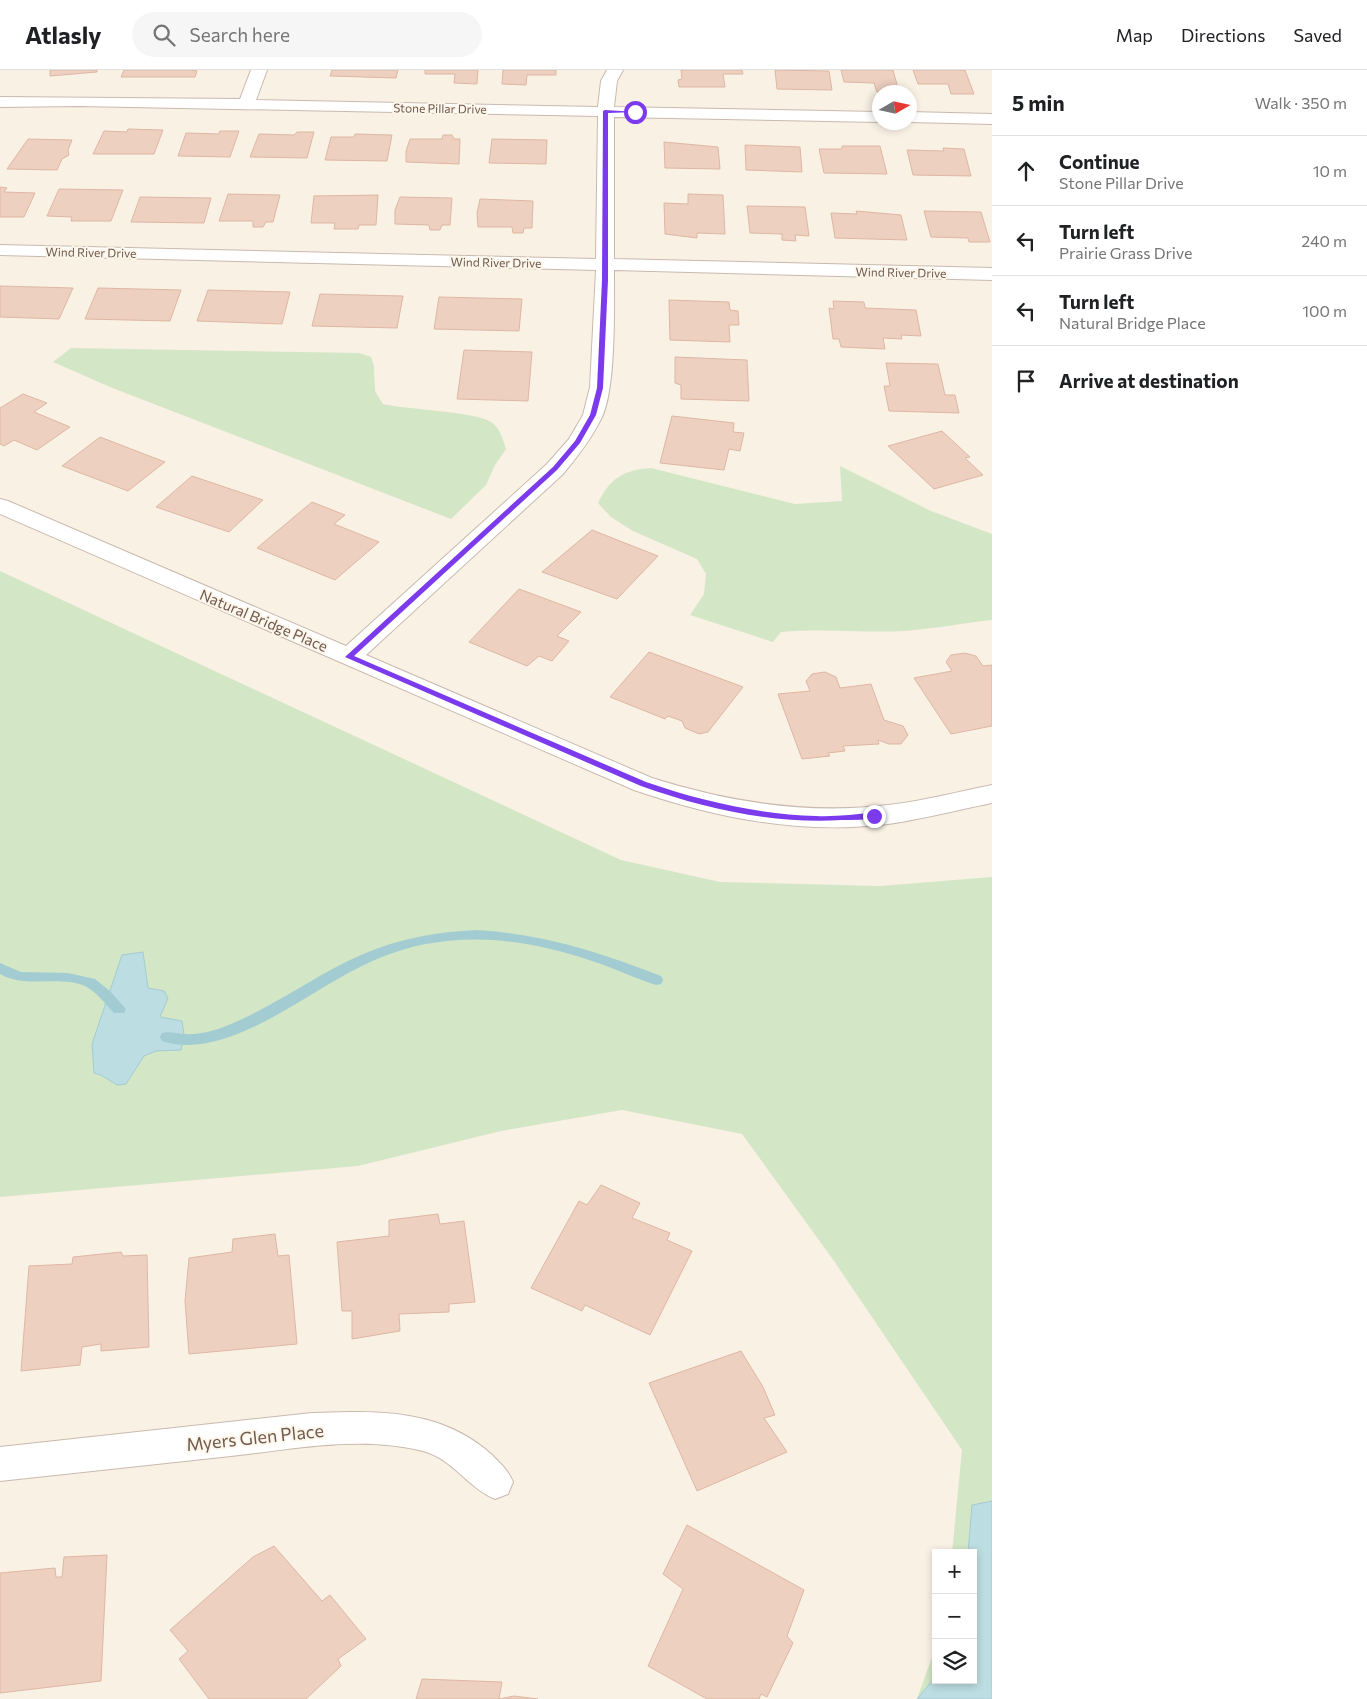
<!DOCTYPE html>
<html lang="en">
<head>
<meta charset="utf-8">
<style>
	body { margin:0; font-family:Commissioner,sans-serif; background:#f6f6f6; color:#202124 }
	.controls { position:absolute; right:15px; bottom:15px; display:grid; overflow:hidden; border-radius:0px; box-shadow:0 2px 8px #0003 }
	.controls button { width:45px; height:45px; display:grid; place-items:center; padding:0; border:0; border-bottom:1px solid #e0e0e0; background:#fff; color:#202124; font:25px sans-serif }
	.compass { position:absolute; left:872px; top:15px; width:45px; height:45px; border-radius:50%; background:#fff; box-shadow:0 2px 8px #0003; rotate:81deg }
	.stop { position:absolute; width:15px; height:15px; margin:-11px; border:4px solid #7c3aed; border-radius:50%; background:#fff }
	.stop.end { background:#7c3aed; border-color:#fff; box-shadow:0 1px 5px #0008 }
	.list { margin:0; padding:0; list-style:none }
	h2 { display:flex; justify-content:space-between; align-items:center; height:65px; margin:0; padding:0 20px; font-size:21px }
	h2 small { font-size:16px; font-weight:400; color:#757577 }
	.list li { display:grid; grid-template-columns:32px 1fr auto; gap:15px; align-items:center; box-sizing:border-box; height:70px; padding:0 20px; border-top:1px solid #e0e0e0 }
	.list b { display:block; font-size:19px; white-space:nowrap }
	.list p { margin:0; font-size:16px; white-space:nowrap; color:#757577 }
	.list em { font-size:16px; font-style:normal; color:#757577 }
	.icon { flex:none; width:28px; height:28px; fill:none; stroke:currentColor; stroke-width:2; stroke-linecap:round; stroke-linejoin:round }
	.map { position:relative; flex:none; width:992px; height:1629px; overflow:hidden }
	header { display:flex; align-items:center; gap:30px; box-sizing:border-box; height:70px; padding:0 25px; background:#fff; border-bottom:1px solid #e0e0e0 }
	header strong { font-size:24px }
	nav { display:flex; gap:28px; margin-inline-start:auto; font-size:18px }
	.search { width:350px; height:45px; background:#f6f6f6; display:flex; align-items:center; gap:12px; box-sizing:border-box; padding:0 18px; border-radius:28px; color:#757577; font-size:19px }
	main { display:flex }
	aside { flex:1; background:#fff }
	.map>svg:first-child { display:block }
	.green { fill:#d3e6c5 }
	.water { fill:#bcdde1; stroke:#a3ccd2 }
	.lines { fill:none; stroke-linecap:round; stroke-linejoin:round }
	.stream { fill:#a3ccd2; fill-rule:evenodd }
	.building { fill:#edd0c0; stroke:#deb7a2 }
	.minor-casing { stroke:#cab9ad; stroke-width:2 }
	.minor { fill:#fff; fill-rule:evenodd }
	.route { fill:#7c3aed }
	.labels { text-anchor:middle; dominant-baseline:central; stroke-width:4; stroke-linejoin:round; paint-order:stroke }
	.far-street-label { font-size:12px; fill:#70594d; stroke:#fdf6eb }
	.street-label { font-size:15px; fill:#70594d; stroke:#fdf6eb }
	.near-street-label { font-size:18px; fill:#70594d; stroke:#fdf6eb }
</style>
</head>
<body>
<header>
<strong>Atlasly</strong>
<div class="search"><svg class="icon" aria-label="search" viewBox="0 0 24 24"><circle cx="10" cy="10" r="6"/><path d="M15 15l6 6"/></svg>Search here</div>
<nav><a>Map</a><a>Directions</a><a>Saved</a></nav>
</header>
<main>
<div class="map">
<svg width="992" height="1629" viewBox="0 0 992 1629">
	<rect width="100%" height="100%" fill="#faf1e5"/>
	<path class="green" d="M71,278l288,5 12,4 3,9 1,25 8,13c25,6 90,7 108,18 9,6 12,17 15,27l-11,16 -9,20 -35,34 -341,-132 -57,-25z
		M840,396l91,45 61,23v86c-29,3 -59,9 -88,11 -41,2 -82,-3 -123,1l-8,10 -83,-27 14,-21 2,-20 -9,-15 -64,-28 -22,-14 -13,-14c12,-25 26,-33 53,-35l144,36 47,-3z
		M0,501l621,289 99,22 160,4 112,-9v822h-75l19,-53v34h37v-127h-21l10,-103 -128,-189 -92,-127 -120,-24 -121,21 -143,35 -358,31z"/>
	<path class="water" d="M143,882l5,36 16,3 4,7 -8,19 22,4 2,14 -3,15 -25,1 -12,5 -18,28 -9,1 -16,-10 -7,-2 -2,-29 30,-89z
		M992,1431v198h-75l19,-23v4h37v-127h-5l4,-48z"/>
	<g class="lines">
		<path class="stream" d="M477,860c65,4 123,22 184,46l2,4 -2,4 -5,1c-22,-7 -42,-17 -64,-24 -47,-16 -96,-25 -145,-20 -31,3 -60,12 -87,26 -55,26 -134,95 -198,74l-2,-4 2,-4c8,-2 15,1 23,1 13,1 29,-3 41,-8 48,-19 89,-51 135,-71 38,-17 76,-23 116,-25z
			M0,893l21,9 47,1 27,6 15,12 16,18 -2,4h-10c-9,-9 -17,-21 -29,-27 -27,-11 -58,3 -85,-12z"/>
	</g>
	<path class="building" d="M50,0h47v2l-47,4z
		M124,0h67l6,1 -2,6h-74z
		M332,0h66l-2,8 -66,-2z
		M425,0h53l-1,14 -23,-1 1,-9h-30z
		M503,0h53v5h-29l-1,10 -24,-1z
		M681,0h61l1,4h-20l2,13h-46l-1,-7 4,-1z
		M775,0l54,1 3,19 -55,-1z
		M841,0h52l6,22h-22l-3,-9 -30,-1z
		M913,0h52l9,24h-23l-3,-10h-30z
		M128,59l35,1 -9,24h-61l11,-23 23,1z
		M220,61h19l-9,26 -52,-1 8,-23 33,1z
		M297,62h17l-7,26 -57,-1 9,-23 35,1z
		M355,64l37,1 -5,26 -62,-1 6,-23h23z
		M443,65h9l2,4h6l-1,25 -53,-2v-11l4,-12h32z
		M28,69l44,1 -4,10 1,5 -7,4 -5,11 -50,-1z
		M492,69l55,1 -1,24 -57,-1z
		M664,72l54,5 2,22 -55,-1z
		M745,75l55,2 2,25 -56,-2z
		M842,76h38l7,28 -63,-1 -5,-24h23z
		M943,78l21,1 7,27 -58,-1 -6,-25 37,1z
		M0,117l7,1 -3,4 31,1 -11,24h-24z
		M59,119l64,1 -12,31h-40l1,-4 -25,-1z
		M228,124l52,1 -7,27h-7l-3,5h-10v-6h-34z
		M688,124l35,1 2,39 -28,-1v5l-32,-4 -1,-31 24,1z
		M378,125l-2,30h-17l-1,4h-24l1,-6h-24l3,-27z
		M140,127l71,1 -7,25 -73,-1z
		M400,127l52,1 -2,27h-8l-2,5h-10l-1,-5 -34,-1v-14z
		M480,129l53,2 -1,27h-8l-1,5h-10l-1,-6h-34l-1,-14z
		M747,136l58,1 4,29 -14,-1 1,6 -14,-1v-6l-32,-1z
		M856,141l45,4 6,25 -72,-2 -4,-25 26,1z
		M924,141l57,1 9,30h-21l-1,-4 -37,-1z
		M0,216l73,2 -14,31 -59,-2z
		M98,218l83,2 -11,31 -85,-2z
		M208,220l82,2 -8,32 -85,-3z
		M320,224l83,2 -6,32 -85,-2z
		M439,227l83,2 -3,32 -85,-2z
		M669,230l60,2 1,8 8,1 1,14h-10l1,17 -60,-2z
		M833,231l31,1 1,6 51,2 5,26 -20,-1 1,4 -19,-1 2,11 -44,-2 -2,-8h-6l-4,-31 5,1z
		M464,280l68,2 -4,49 -71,-2z
		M675,287l72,3 2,41 -68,-2v-14l-6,-2z
		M886,293l52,1 7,31h10l4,18 -70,-2 -5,-25h6z
		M23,324l24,9 -13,9 36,15 -33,23 -23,-10 -10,6 -4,-2v-36z
		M672,346l62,7 -1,9 11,1 -4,18 -11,-2 -5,21 -64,-7z
		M942,361l28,26 -5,1 18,17 -49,14 -46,-43z
		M100,367l65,25 -37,29 -66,-25z
		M192,406l71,24 -34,32 -73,-25z
		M312,432l33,13 -11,9 45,18 -44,38 -78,-32z
		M592,460l66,26 -41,43 -75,-27z
		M519,519l62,23 -24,24 12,5 -17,20 -13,-5 -12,10 -58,-24z
		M649,582l94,35 -35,45 -9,2 -14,-6 -3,-7 -14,-5 -3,3 -55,-22z
		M965,583l11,3 7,10 9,-1v61l-41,8 -37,-56 38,-7 -6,-9 5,-7z
		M825,602l11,5 4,11 31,-4 13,36 19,6 5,9 -7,9h-12l-11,-4 1,4 -36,2 2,5 -17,2 2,3 -28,3 -24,-65 32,-3 -4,-10 6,-7z
		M601,1115l39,18 -8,15 38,15 -3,7 25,11 -42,84 -65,-30 -3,6 -51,-23 48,-87 8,4z
		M438,1144l2,10 24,-3 11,81 -26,2v8l-50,2 1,17 -48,8v-28h-10l-5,-69 52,-6v-16z
		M275,1164l3,22 11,-1 8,89 -108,10 -4,-53 4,-43 43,-6 1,-13z
		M121,1182l2,4 24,-1 2,92 -48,4v-7l-19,3 -2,18 -59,6 8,-105 43,-2 1,-7z
		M741,1281l22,36 12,28 -11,3 23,34 -90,39 -48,-108z
		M687,1455l117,65 -17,46 6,7 -26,54 -6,-3 -2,5h-52l-59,-33 35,-77 -20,-15z
		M274,1476l48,55 8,-6 36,44 -28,20 3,7 -35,33h-97l-30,-40 9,-8 -18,-21 83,-73z
		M107,1485l-6,126 -101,12v-120l55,-5 1,9h6l2,-20z
		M422,1609l80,3 -3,17 15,-3 24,3h-122z"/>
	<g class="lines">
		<defs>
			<path id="minor" d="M251,0h16l-11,30 342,7 3,-26 6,-11h16l-6,11 -3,26 265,5v10l-265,-5v142l378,9v12l-378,-10c0,35 2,118 -12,147 -10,21 -24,39 -39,57l-197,181 286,123c76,24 155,37 236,27 35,-4 69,-13 104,-20v18c-35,7 -69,16 -104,21 -88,11 -172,-6 -254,-34l-634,-276v-15l8,2 338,145 201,-182 22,-25 14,-24 7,-28 6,-117 -596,-15v-10l596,14 2,-143 -519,-10 -79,1v-10l240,2z
				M909,42l83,2v10l-83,-2z
				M349,1342c52,-1 103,6 143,43 9,9 16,15 21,27l-5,12 -13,5c-27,-11 -42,-40 -72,-48 -61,-16 -130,-2 -192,5 -77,8 -154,17 -231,25v-34l312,-34z"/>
		</defs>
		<use href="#minor" class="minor-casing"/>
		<use href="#minor" class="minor"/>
	</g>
	<path class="route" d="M605,40l32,2 -29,1v167l-5,108 -7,27 -16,28 -23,27 -203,186 292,126c55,19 111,32 170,34 19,1 39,-2 58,-3l4,3 -1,2c-11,2 -24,2 -35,2 -70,4 -136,-11 -201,-34l-296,-129 208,-190 22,-26 15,-26 7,-27 5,-108 1,-169z"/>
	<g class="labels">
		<g class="far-street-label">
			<text transform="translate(440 38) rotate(1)">Stone Pillar Drive</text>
			<text transform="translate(91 182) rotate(1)">Wind River Drive</text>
			<text transform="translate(496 192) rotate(1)">Wind River Drive</text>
			<text transform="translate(901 202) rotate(1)">Wind River Drive</text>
		</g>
		<g class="street-label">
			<text transform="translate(264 550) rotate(23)">Natural Bridge Place</text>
		</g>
		<g class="near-street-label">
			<text transform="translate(255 1367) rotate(-6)">Myers Glen Place</text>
		</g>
	</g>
</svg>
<div class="controls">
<button>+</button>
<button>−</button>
<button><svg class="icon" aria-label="layers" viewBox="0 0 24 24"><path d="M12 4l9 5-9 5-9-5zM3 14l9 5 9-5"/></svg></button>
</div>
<svg class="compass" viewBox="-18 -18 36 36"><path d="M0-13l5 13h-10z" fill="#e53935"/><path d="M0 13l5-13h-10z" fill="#757577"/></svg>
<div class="stop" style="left:635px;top:42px"></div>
<div class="stop end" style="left:874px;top:746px"></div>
</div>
<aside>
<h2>5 min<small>Walk · 350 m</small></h2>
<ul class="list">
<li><svg class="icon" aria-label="ahead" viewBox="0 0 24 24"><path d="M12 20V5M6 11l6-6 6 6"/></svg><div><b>Continue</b><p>Stone Pillar Drive</p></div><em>10 m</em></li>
<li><svg class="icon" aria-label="left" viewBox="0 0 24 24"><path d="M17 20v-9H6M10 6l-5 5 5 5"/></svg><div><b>Turn left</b><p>Prairie Grass Drive</p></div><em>240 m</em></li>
<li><svg class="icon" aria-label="left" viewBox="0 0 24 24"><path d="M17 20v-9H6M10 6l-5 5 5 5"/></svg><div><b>Turn left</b><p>Natural Bridge Place</p></div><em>100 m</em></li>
<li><svg class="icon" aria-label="arrive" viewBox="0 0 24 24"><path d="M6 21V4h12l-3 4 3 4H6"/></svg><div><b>Arrive at destination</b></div></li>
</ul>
</aside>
</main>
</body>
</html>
